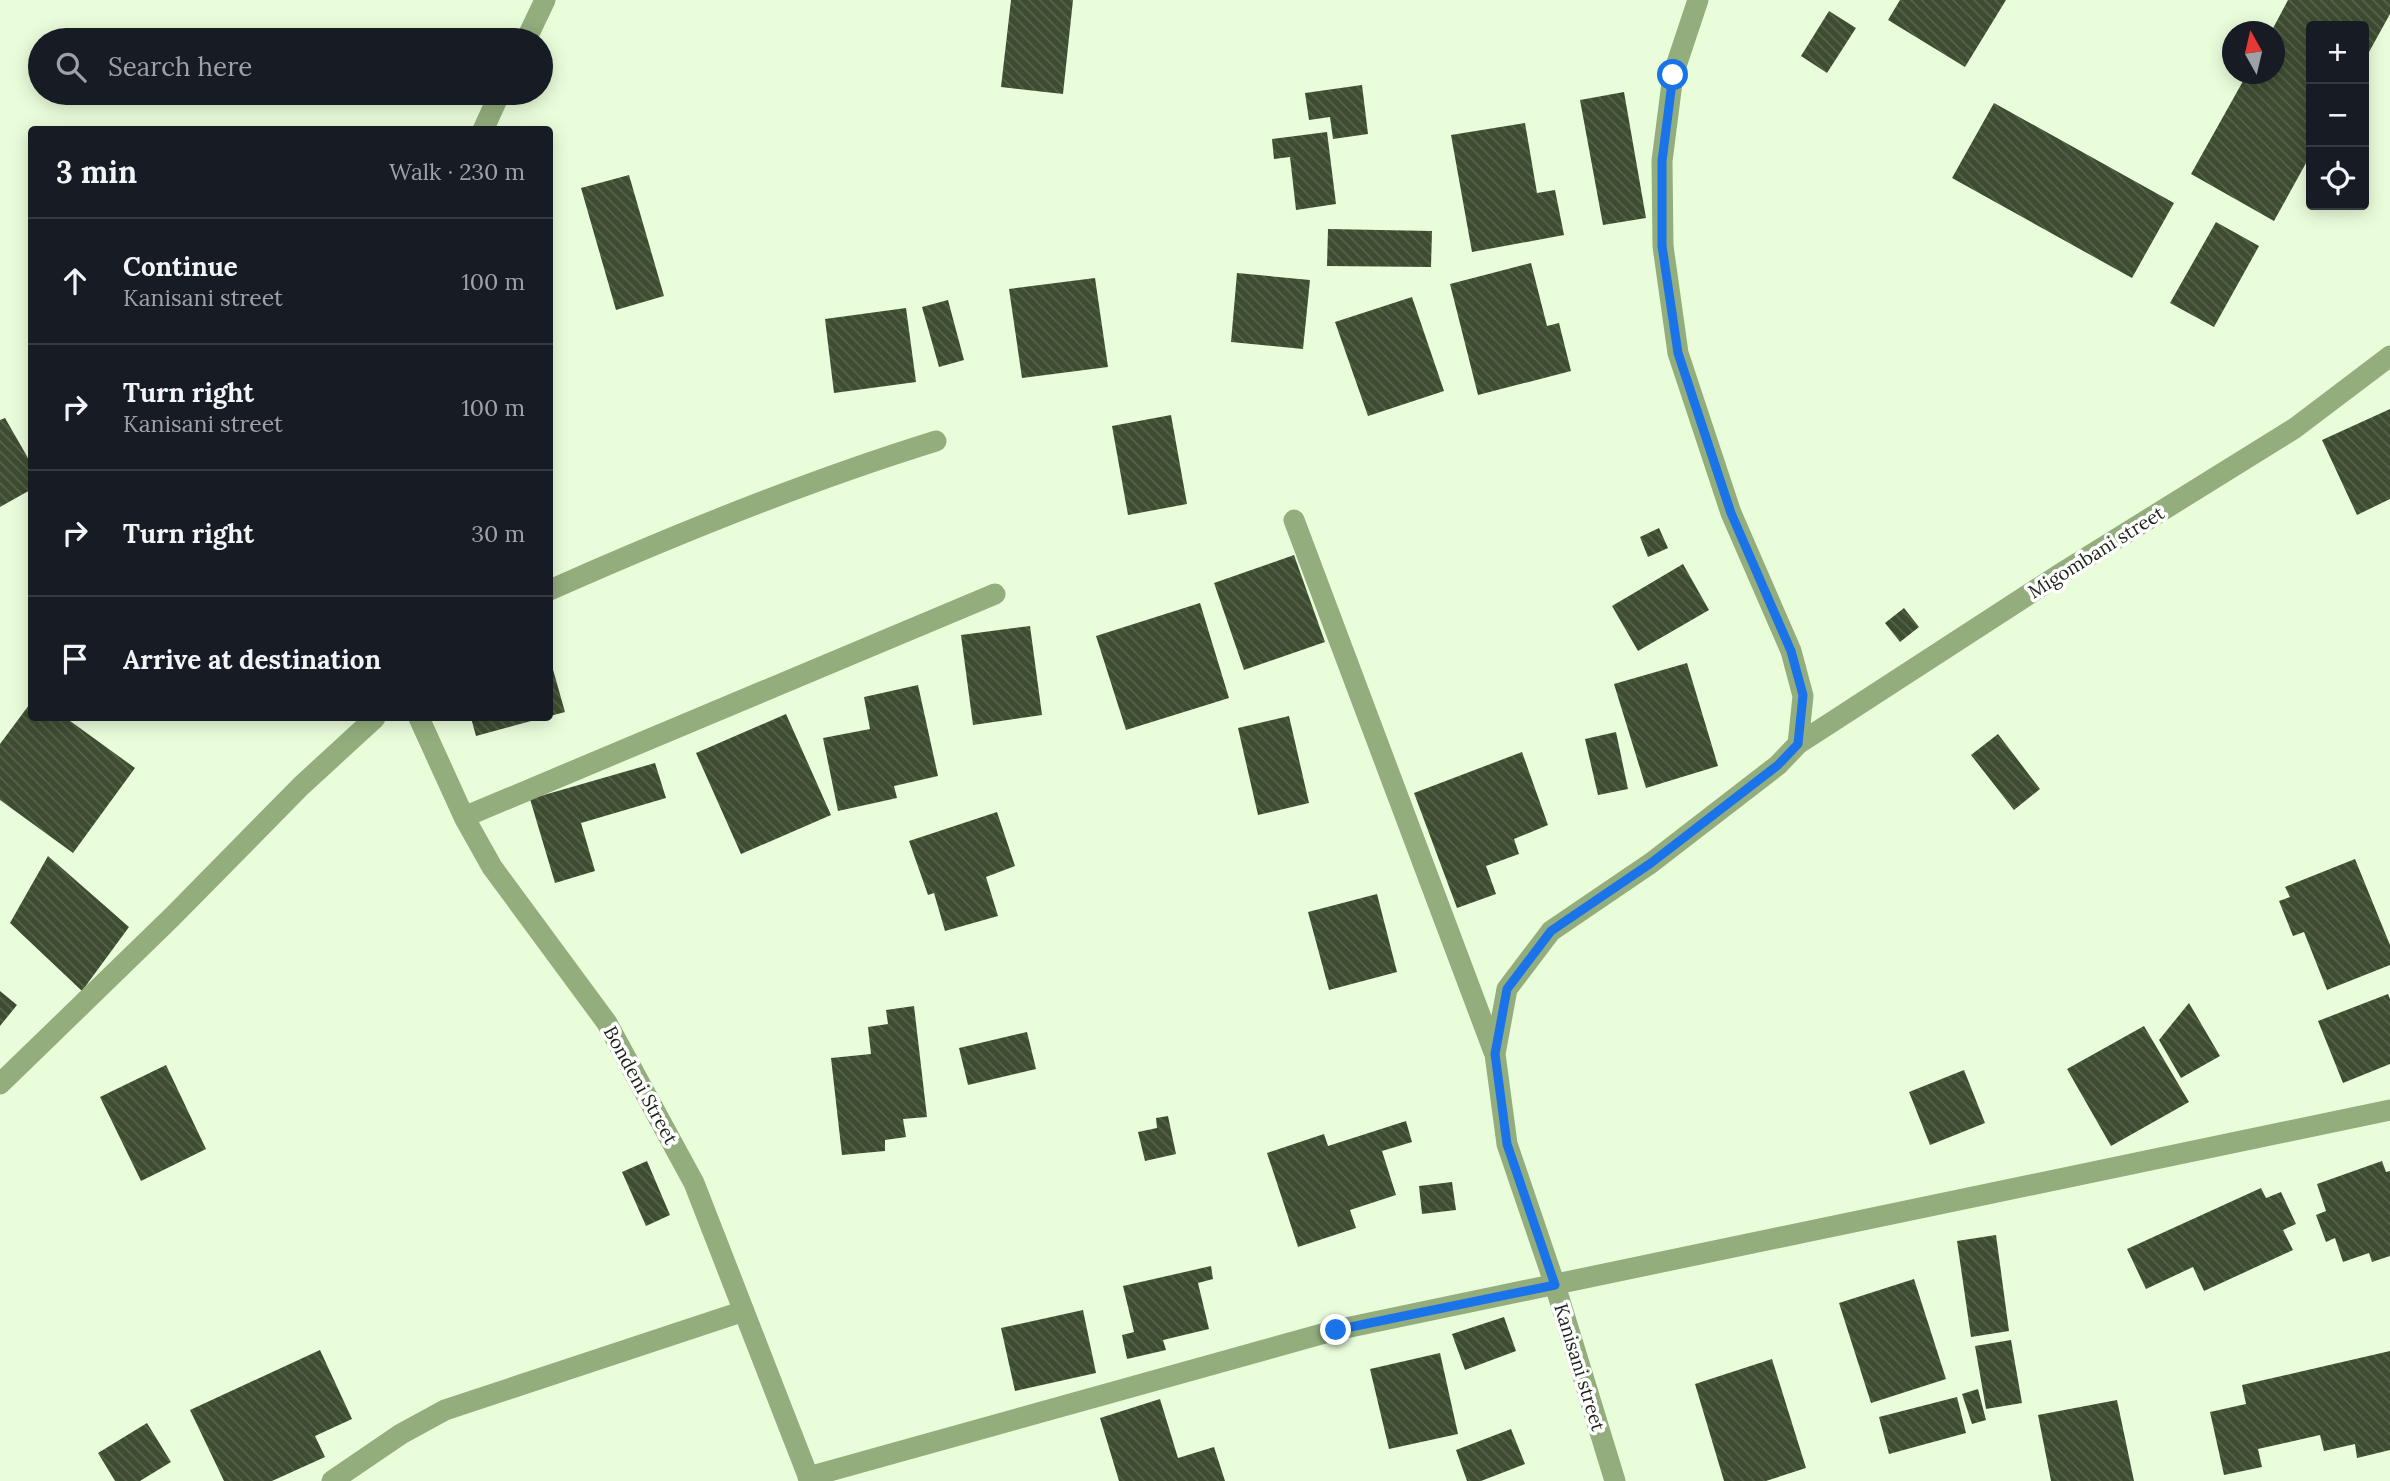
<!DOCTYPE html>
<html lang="en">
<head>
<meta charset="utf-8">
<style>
	body { margin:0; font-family:Lora,serif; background:#20242c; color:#f1f3f6 }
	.controls { position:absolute; right:21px; top:21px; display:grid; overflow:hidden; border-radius:7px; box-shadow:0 4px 18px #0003 }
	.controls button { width:63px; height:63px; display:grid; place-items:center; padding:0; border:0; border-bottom:2px solid #363941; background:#171b24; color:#f1f3f6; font:35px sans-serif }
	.compass { position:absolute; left:2222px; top:21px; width:63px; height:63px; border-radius:50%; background:#171b24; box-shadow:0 4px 18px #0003; rotate:352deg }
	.stop { position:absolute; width:21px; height:21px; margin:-16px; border:5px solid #1a73e8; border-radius:50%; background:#fff }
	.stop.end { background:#1a73e8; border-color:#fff; box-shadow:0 2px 7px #0008 }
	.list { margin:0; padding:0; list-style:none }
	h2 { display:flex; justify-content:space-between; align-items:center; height:91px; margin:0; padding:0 28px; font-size:30px }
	h2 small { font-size:23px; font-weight:400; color:#9ea1a6 }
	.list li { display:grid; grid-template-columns:46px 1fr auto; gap:21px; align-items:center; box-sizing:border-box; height:126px; padding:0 28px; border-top:2px solid #363941 }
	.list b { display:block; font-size:26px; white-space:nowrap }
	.list p { margin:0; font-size:23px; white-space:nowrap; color:#9ea1a6 }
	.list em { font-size:23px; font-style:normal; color:#9ea1a6 }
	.icon { flex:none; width:38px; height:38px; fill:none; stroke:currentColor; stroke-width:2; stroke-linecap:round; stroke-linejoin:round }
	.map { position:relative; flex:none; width:2390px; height:1481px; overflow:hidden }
	.search { position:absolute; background:#171b24; box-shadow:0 4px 18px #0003; left:28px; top:28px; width:525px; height:77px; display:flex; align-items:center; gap:18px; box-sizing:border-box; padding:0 24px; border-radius:38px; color:#9ea1a6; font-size:26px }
	.panel { position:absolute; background:#171b24; box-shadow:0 4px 18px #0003; left:28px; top:126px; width:525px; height:595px; border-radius:7px }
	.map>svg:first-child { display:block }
	.building { fill:url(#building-back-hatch) }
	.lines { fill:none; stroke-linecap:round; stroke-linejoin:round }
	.minor { stroke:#93ad7d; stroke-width:21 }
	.route { stroke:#1a73e8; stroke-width:9 }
	.labels { text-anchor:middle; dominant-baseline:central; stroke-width:7; stroke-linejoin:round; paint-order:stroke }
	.street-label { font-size:19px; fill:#1e2418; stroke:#fff }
</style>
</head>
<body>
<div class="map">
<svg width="2390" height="1481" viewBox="0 0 2390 1481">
	<defs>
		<pattern id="building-back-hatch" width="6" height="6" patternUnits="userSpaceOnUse" patternTransform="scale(1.75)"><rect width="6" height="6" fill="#3e4d31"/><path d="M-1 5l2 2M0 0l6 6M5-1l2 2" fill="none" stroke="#57634c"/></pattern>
	</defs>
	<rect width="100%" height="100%" fill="#eafddb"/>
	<path class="building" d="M1011,0h62l-10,94 -62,-7z
		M1900,0h106l-41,67 -77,-47z
		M2288,0h102v14l-26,47v-35h-53v128l-37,67 -83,-47 56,-100h27v-42h-3z
		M1829,11l27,17 -29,45 -26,-17z
		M1362,85l6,49 -35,5 -3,-22 -21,3 -4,-27z
		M1624,92l22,126 -43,7 -23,-125z
		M1994,103l180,100 -42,75 -180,-100z
		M1525,123l12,70 18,-3 9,45 -92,17 -21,-117z
		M1327,132l9,72 -40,6 -6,-53 -16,2 -2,-20z
		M629,175l35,121 -48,14 -35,-122z
		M2216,222l43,24 -45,81 -44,-24z
		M1328,229l104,2 -1,36 -104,-1z
		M1531,263l16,63 12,-3 12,48 -93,24 -28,-111z
		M1237,273l73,7 -7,69 -72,-7z
		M1095,278l13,89 -86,11 -13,-89z
		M1412,297l32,94 -76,25 -33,-94z
		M948,300l16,60 -25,7 -17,-60z
		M906,308l10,74 -82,11 -9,-74z
		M2390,409v90l-33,16 -35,-75z
		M1171,415l16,89 -59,11 -16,-89z
		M5,418l27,47v24l-32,18v-87z
		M1659,528l9,20 -20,9 -8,-20z
		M1294,555l31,87 -81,28 -30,-87z
		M1683,564l26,46 -71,41 -26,-45z
		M1200,603l29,95 -103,32 -30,-94z
		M1904,608l15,19 -19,15 -15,-19z
		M1030,626l12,89 -69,10 -12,-90z
		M550,659l15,53 -15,4z
		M1687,663l31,103 -72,22 -32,-104z
		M918,685l20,91 -44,10 3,12 -59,13 -15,-73 47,-9 -6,-32z
		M32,701v17h34l69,50 -62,85 -73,-53v-56z
		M786,714l45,101 -90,39 -45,-101z
		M1289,716l20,87 -51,12 -20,-87z
		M471,718h71l-66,18z
		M1616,732l12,57 -30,6 -13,-56z
		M1998,734l42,55 -26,21 -43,-55z
		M1522,752l26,73 -34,14 5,15 -33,12 10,28 -39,14 -43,-115z
		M655,763l11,35 -85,25 14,48 -40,12 -25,-84z
		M997,812l18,54 -29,11 12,39 -53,15 -11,-38 -6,2 -19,-54z
		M48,856l81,71 -47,64 -72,-68z
		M2355,859l35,86v20l-63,25 -23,-58 -11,4 -14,-35 11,-4 -5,-10z
		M1377,894l20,78 -68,18 -21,-78z
		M0,991l17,14 -17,21z
		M2388,994l2,5v65l-47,19 -25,-62z
		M2189,1003l31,53 -39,22 -22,-38z
		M914,1006l13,111 -24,2 3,18 -21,3v11l-43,4 -11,-97 40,-4 -3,-27 20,-3 -2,-14z
		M2144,1026l45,76 -78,44 -44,-77z
		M1027,1032l9,37 -68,16 -9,-37z
		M166,1065l40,84 -65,32 -41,-84z
		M1964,1070l21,53 -55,22 -21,-53z
		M1168,1116l8,38 -31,7 -7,-29 19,-4 -1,-10z
		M1406,1121l6,21 -30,9 14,44 -46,15 6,18 -58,19 -31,-94 57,-19 4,12z
		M647,1161l23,54 -24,11 -24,-54z
		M2382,1161l4,11 4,-1v85l-18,6 -3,-9 -26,9 -8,-24 -9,4 -10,-27 10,-4 -9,-27z
		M1452,1182l4,28 -34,4 -3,-28z
		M2261,1188l5,10 15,-6 15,32 -13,6 10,20 -89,41 -11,-24 -47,22 -19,-40z
		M1996,1235l13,96 -38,6 -14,-96z
		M1211,1266l2,13 -15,4 11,46 -46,11 3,10 -39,9 -5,-24 12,-3 -11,-46z
		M1914,1279l32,100 -75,24 -32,-100z
		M1083,1310l13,63 -81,18 -14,-63z
		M1504,1317l12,34 -51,19 -13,-36z
		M2011,1340l11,63 -36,6 -11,-63z
		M320,1350l32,69 -37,17 10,21 -53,24h-48l-34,-71z
		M2390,1351v99l-33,8 -2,-14 -31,7 -4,-16 -62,14 4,18 -38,8 -14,-63 36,-8 -4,-19z
		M1440,1353l18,81 -69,15 -19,-80z
		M1772,1359l34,109 -40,13h-42l-29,-97z
		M1978,1389l8,31 -14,4 -10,-30z
		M1957,1397l9,36 -77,21 -10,-37z
		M1160,1399l18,59 36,-11 11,34h-106l-19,-63z
		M2117,1400l17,81h-83l-13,-66z
		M147,1423l24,39 -31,19h-25l-17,-28z
		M1511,1429l14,35 -44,17h-14l-11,-31z"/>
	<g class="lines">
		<path class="minor" d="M526,40l19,-40
			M483,130l17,-37
			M1294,520l200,532
			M550,590c126,-56 254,-108 386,-149
			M419,718l45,99 28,50 115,156 87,160 116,298
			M1798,744l262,-170 235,-146 95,-72
			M464,817l531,-223
			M0,1084l172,-167 129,-131 74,-68
			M808,1477l528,-147 1054,-220
			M332,1481l69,-47 44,-24 299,-99
			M1615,1481l-60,-196 -48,-141 -12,-90 12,-65 44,-58 100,-68 127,-98 20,-21 5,-48 -12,-45 -60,-138 -53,-160 -15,-107 -1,-85 11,-86 25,-75"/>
	</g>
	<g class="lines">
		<path class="route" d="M1336,1330l219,-45 -48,-141 -12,-90 12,-65 44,-58 100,-68 127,-98 20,-21 5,-49 -12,-44 -60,-138 -53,-160 -16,-107v-85l11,-86"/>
	</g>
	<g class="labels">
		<g class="street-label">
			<text transform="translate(2096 552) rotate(-32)">Migombani street</text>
			<text transform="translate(641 1085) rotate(61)">Bondeni Street</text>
			<text transform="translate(1580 1367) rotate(73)">Kanisani street</text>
		</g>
	</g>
</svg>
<div class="controls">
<button>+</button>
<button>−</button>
<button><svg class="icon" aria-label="locate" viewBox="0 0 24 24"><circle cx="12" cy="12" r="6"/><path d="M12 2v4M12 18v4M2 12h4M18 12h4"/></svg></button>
</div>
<svg class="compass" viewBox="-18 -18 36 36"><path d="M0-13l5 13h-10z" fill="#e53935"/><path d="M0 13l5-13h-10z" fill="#9ea1a6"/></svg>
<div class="stop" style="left:1673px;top:75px"></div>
<div class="stop end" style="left:1336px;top:1330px"></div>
<div class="search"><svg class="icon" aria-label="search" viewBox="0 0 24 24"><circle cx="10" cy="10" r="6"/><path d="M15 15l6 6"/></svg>Search here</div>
<section class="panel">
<h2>3 min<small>Walk · 230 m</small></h2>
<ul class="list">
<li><svg class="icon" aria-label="ahead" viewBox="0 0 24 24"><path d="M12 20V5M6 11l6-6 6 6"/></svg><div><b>Continue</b><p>Kanisani street</p></div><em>100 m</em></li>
<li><svg class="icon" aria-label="right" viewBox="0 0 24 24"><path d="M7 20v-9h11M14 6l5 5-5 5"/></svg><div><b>Turn right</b><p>Kanisani street</p></div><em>100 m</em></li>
<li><svg class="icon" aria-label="right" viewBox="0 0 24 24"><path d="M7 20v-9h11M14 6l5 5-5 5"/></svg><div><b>Turn right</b></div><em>30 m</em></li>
<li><svg class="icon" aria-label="arrive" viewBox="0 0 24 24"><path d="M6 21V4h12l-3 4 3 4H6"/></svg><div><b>Arrive at destination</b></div></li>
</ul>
</section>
</div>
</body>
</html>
